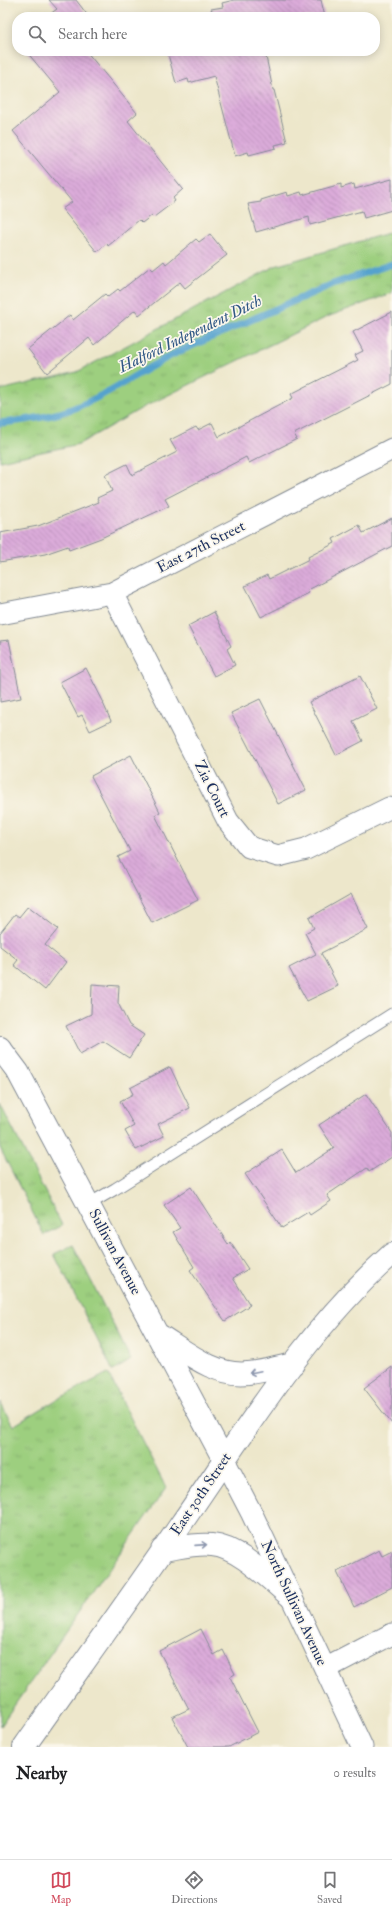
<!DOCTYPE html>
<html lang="en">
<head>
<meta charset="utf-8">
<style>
	body { margin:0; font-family:"IM FELL Double Pica",serif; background:#f6f6f6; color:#202124 }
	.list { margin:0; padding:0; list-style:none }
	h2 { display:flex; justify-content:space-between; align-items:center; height:52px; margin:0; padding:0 16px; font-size:17px }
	h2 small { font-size:13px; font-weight:400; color:#757577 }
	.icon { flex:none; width:22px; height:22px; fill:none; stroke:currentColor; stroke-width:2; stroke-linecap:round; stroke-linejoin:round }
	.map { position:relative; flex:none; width:392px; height:1747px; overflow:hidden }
	.search { position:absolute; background:#fff; box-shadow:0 2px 10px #0003; left:12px; right:12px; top:12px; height:44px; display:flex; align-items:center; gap:10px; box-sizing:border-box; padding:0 14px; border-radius:16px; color:#757577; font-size:15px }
	.sheet { height:112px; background:#fff }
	nav { display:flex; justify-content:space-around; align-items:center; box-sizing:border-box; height:56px; border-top:1px solid #e0e0e0; background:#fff; font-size:11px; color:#757577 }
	nav a { display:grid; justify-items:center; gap:2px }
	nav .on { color:#d1495b }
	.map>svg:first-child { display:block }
	.grass { fill:url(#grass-tufts); stroke:#5c7f6e }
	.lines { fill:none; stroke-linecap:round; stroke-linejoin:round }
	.stream { stroke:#55a2ce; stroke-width:7 }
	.building { fill:url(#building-back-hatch) }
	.service-casing { stroke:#848b94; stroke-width:13 }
	.minor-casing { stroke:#848b94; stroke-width:23 }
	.secondary-casing { stroke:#848b94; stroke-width:24 }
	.service { stroke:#fff; stroke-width:11 }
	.minor { stroke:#fff; stroke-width:21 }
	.secondary { stroke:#fff; stroke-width:22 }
	.oneway { stroke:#8d97ae }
	.labels { text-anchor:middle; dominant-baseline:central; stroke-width:3.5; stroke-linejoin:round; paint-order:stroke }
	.street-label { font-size:15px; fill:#1b2f5e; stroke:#fbf7ec }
	.water-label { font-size:16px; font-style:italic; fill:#2f5785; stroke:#fbf7ec }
</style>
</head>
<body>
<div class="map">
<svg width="392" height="1747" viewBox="0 0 392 1747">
	<defs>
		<pattern id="grass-tufts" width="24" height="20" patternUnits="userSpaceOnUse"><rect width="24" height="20" fill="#9dcf7f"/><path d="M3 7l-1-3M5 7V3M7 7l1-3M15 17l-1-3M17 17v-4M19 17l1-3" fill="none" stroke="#87b270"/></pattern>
		<pattern id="building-back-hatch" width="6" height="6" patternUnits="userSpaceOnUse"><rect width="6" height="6" fill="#dcacda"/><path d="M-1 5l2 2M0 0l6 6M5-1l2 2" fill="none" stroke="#b28cb4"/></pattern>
	</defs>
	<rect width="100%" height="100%" fill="#fbf7ec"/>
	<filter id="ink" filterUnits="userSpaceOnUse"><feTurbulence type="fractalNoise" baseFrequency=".025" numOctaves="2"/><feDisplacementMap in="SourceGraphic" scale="8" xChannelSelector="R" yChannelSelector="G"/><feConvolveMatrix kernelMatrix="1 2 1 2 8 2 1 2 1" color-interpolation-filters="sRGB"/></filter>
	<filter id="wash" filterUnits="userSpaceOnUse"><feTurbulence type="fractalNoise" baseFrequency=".012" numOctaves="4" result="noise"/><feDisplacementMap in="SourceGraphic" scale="16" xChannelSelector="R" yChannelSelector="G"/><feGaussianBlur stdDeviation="0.9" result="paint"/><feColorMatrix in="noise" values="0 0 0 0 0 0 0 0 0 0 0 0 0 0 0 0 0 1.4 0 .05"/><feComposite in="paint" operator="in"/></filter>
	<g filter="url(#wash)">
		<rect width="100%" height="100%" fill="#ede7cb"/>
		<path class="grass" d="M392,232v61l-65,24 -183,90 -65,37 -79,17v-71l77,-18 198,-106z
			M0,1104l62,121 -18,10 -44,-87z
			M73,1245l58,115 -18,11 -59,-117z
			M108,1373l58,115 -166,238v-324l13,24 43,-26z"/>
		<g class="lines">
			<path class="stream" d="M0,423c20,-2 41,-5 60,-10 43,-13 80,-43 120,-62l153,-67 59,-20"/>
		</g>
		<g id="blocks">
			<path class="building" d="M49,0h27l13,17h-43l11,-8z
				M234,0h87l4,17h-138l25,-6 -1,-2 12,-2 -1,-4z
				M26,51h60l51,62 -9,8 55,68 -10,9 2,3 -21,16 -2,-2 -10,8 -3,-3 -31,26 -1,-3 -10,9 -35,-43 10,-7 -59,-71 47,-39z
				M167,51h103l-5,1 8,38h1l13,52 -12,3 1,3 -27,7 -1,-3 -13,4 -21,-80 -25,7 -1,-4 -12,4z
				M392,179v31l-28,8 -2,-7 -52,14 -1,-8 -53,15 -8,-28 13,-2v-2l26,-8 1,4 13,-4 1,3 39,-11v4l13,-4 1,5z
				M210,234l17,21 -42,33 -5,-6 -41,33 -4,-5 -41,35 -5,-7 -42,35 -19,-24 42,-34 3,5 32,-26 3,3 10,-8 2,2 30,-24 3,3 11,-9 2,3 30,-25 3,3z
				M392,312v72l-98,50 3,5 -48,24 -3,-6 -81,42 4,7 -68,32 -32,12 -1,-4 -23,8 -45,8v-29l38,-7 61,-24 -2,-4 15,-7 -7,-16 22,-11 5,11 45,-23 -7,-12 26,-13 2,3 14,-7 7,14 74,-39 -2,-4 67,-34 -3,-5 8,-4 -10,-19z
				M392,518v28l-84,44 1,3 -48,24 -16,-31 22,-11 2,4 40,-20 -1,-2 27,-14 -2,-4 26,-14 4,8z
				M214,612l17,34 -4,3 8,16 -21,11 -26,-50z
				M9,640l12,58 -21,4v-61z
				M86,668l18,35h-1l8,18 -21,10 -8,-16 -4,2 -18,-35z
				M360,676l17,33 -24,12 10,20 -27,14 -27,-53z
				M260,699l46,91 -28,14 -47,-91z
				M131,755l29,57 -5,3 43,85 -46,23 -34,-66 12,-6 -39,-75z
				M351,894l17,35 -47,24 17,33 -31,15 -18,-33 27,-14 -11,-21 9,-5 -5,-10z
				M28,906l30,23 -13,16 21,17 -21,28 -31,-25 4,-5 -18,-14v-13l15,-19 4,3z
				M92,984l27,2 -1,17 11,22 15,10 -15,23 -26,-17 -23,13 -14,-28 25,-12z
				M170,1067l20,41 -32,16 6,12 -28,14 -11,-19 9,-5 -14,-25 13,-7 -3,-6z
				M366,1094l26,39v24l-23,15 -2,-4 -40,27 4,6 -21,14 -2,-3 -26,16 -37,-54 37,-24 14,23 38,-25 -15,-23z
				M191,1187l37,57 2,-2 18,27 -15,9 17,27 -25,16 -35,-51 4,-3 -21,-35 7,-4 -16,-23z
				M392,1367v57l-28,-36z
				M379,1550l3,6 10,-5v36l-38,20 -17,-35z
				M201,1629l13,26 9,-5 12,24 -5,3 28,55 -29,15h-41l-16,-30 17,-8 -30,-58z"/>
		</g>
	</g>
	<g filter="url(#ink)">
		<use href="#blocks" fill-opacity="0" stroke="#848b94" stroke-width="1"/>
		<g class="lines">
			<defs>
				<path id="service" d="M89,1204l26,-15 277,-175"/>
				<path id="minor" d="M112,593l116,228 21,26 29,9 28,-7 83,-41
					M0,614l112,-21 280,-144
					M224,1460l28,54 110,233
					M325,1669l67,-35"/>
				<path id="secondary" d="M0,1048l18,24 206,388
					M159,1335c26,16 56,42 89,38 15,-1 30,-6 45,-9
					M162,1550c16,-2 34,-7 50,-5 27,2 58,35 79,52
					M24,1747c52,-74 106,-148 157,-223 65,-94 125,-194 211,-270"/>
			</defs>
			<use href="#service" class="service-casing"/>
			<use href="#minor" class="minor-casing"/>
			<use href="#secondary" class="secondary-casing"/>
			<use href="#service" class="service"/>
			<use href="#minor" class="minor"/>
			<use href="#secondary" class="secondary"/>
		</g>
		<defs><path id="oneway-shaft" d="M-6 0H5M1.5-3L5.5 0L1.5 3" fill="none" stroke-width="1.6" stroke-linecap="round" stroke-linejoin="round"/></defs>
		<g class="oneway">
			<use href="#oneway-shaft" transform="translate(255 1372) rotate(168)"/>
			<use href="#oneway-shaft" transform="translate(201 1545) rotate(-4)"/>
		</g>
	</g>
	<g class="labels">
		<g class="street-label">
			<text transform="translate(201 547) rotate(-27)">East 27th Street</text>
			<text transform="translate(212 789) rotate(63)">Zia Court</text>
			<text transform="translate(115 1252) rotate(62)">Sullivan Avenue</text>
			<text transform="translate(201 1494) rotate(-56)">East 30th Street</text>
			<text transform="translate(294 1603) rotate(65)">North Sullivan Avenue</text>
		</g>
		<g class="water-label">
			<text transform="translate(190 334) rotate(-26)">Halford Independent Ditch</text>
		</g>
	</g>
</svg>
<div class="search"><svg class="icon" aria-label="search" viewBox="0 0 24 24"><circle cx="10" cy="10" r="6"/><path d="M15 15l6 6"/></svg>Search here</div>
</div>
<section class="sheet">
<h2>Nearby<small>0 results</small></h2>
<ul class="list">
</ul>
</section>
<nav>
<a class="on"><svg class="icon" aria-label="map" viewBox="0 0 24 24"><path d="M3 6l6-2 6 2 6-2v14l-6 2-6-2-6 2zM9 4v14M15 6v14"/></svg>Map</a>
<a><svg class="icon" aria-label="directions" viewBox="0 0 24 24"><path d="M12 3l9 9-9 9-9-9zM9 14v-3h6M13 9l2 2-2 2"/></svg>Directions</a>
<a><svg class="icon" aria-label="saved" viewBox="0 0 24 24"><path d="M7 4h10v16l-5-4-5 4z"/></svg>Saved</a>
</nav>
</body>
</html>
